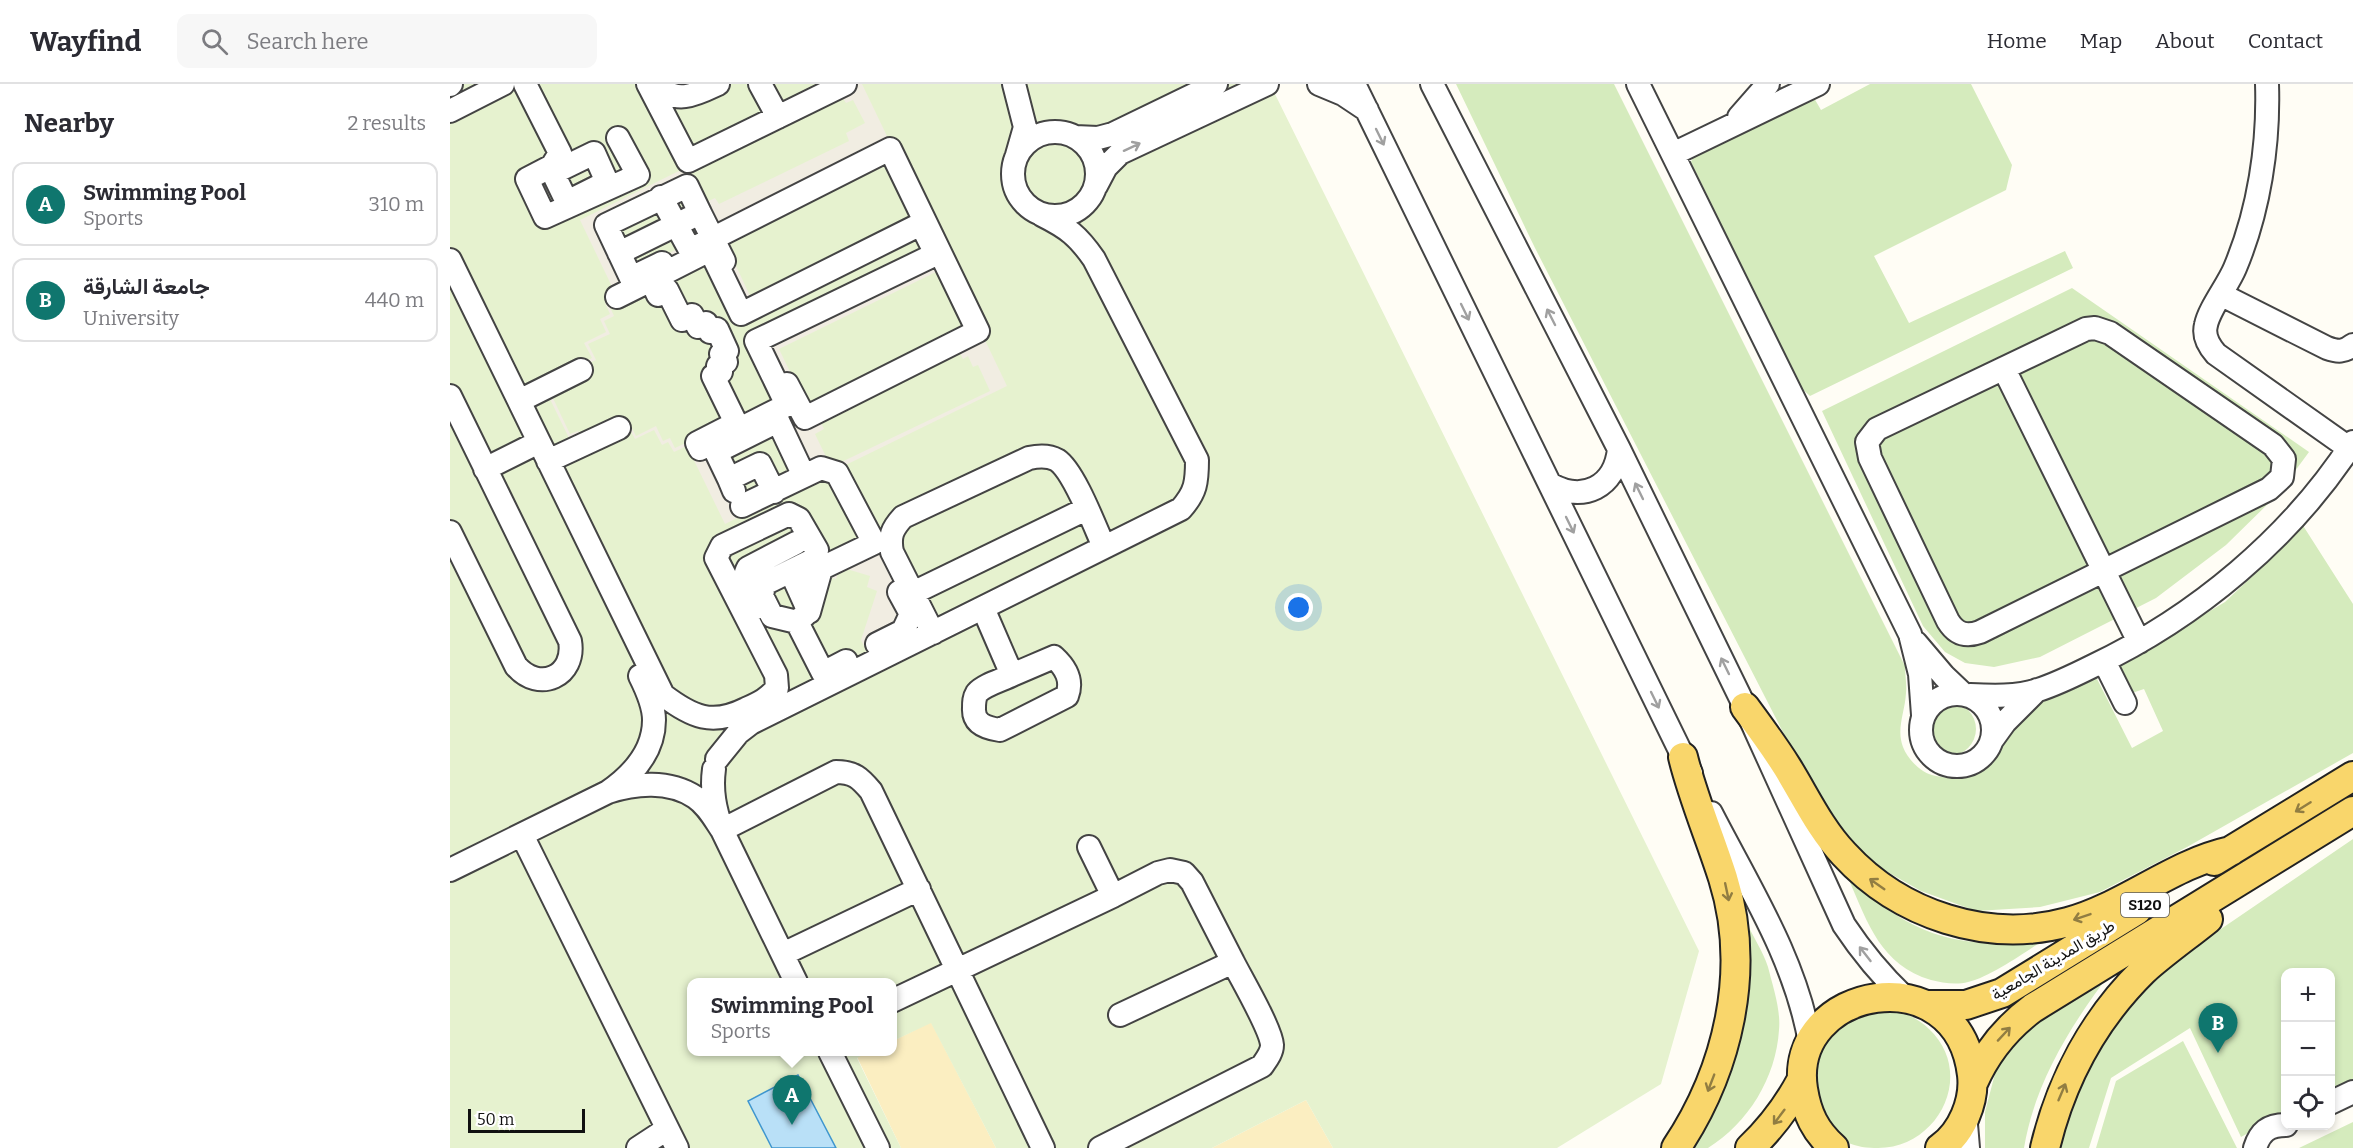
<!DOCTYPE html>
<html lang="en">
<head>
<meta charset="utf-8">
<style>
	body { margin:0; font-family:Bitter,Vazirmatn,serif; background:#f7f7f7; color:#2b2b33 }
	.controls { position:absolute; right:18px; bottom:18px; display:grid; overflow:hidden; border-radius:12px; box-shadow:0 3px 9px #0003 }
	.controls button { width:54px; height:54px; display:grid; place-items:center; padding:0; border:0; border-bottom:2px solid #e1e1e2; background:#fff; color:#2b2b33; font:30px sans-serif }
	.scale { position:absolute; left:18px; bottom:15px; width:117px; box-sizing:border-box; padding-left:6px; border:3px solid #111; border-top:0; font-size:16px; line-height:21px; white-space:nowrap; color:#111; -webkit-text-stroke:4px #fff; paint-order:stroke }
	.you { position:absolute; left:849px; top:524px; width:21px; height:21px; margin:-15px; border:4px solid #fff; border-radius:50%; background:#1a73e8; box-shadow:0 0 0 9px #1a73e833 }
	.badge { display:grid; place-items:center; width:39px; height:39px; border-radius:50%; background:#0f766e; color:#fff; font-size:20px; font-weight:700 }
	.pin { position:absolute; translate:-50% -50px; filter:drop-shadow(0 2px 3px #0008) }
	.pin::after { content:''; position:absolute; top:32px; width:21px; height:18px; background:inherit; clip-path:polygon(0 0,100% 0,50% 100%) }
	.popup { position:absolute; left:237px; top:894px; width:210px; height:78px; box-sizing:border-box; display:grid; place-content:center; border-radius:12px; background:#fff; filter:drop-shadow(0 2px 4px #0005); font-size:20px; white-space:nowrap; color:#7c7c81 }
	.popup b { font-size:22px; color:#2b2b33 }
	.popup::after { content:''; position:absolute; left:50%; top:100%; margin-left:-12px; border:12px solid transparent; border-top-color:#fff }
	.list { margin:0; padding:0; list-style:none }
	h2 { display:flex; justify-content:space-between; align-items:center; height:78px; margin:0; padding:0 24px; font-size:26px }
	h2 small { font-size:20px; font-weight:400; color:#7c7c81 }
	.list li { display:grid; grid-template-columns:39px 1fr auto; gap:18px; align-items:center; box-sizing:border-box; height:84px; margin:0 12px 12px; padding:0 12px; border:2px solid #e1e1e2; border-radius:12px }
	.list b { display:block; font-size:22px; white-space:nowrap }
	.list p { margin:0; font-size:20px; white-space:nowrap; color:#7c7c81 }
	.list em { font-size:20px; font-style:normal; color:#7c7c81 }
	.icon { flex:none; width:33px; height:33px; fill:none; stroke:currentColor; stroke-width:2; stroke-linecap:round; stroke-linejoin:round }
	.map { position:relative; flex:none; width:1903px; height:1064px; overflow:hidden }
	header { display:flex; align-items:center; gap:36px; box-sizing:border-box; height:84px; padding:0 30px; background:#fff; border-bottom:2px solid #e1e1e2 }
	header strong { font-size:28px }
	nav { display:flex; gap:33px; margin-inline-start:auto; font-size:21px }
	.search { width:420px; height:54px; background:#f7f7f7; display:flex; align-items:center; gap:15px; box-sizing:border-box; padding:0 21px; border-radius:12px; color:#7c7c81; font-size:22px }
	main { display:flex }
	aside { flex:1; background:#fff }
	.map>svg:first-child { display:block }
	.green { fill:#d5ebbd }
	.sand { fill:#fbeec1 }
	.pitch { fill:#e6f2cf }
	.plaza { fill:#f1ede2; fill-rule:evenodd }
	.water { fill:#b9e0f7; stroke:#3f96cf; stroke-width:1.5 }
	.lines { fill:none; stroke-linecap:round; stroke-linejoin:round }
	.minor-casing { stroke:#444; stroke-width:26 }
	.major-casing { stroke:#222; stroke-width:32 }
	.minor { stroke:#fff; stroke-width:22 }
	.major { stroke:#f9d66b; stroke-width:28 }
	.oneway { stroke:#a0a0a0 }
	.oneway2 { stroke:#917d42 }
	.labels { text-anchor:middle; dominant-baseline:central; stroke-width:6; stroke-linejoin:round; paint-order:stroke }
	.shield { fill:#fff; stroke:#585858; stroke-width:1.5 }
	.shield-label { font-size:15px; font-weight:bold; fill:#111 }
	.street-label { font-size:16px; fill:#111; stroke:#fff }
</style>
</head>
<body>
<header>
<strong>Wayfind</strong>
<div class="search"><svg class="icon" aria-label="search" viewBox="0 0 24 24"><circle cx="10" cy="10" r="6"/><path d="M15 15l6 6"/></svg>Search here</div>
<nav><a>Home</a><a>Map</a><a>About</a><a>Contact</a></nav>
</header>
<main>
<aside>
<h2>Nearby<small>2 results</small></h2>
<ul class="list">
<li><span class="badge">A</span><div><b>Swimming Pool</b><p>Sports</p></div><em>310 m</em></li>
<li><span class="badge">B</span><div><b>جامعة الشارقة</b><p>University</p></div><em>440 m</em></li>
</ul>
</aside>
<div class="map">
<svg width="1903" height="1064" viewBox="0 0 1903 1064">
	<rect width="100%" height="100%" fill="#fffdf5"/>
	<path class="green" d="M1006,0h158l291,582c0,9 2,19 1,27 -1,19 -10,36 -3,54 5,13 19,27 33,29 63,12 53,-49 91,-74 20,-12 45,-21 66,-31l39,77 31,-17 -19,-42 -12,4 -16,-32 57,-28 52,-31 36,-34 41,-44 51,80v149l-166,94 -87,45 -60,15 -64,4 -55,-20 -44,-25 -40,-41 -51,-87 -251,-490z
		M1420,0h101l41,81 -6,25 -132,66 35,67 156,-72 8,17 -263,128 -10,-9 -109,-225 5,-12 114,-59 11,19z
		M1622,204l237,164 -31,42 -52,51 -70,53 -116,59 -46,10 -29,-4 -20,-11 -22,-26 -101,-215z
		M1472 645a27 27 0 1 1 54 0a27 27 0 1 1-54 0Z
		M1903,755v241l-22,11 -1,-119h-44l-1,141 -44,24 -51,-109 -79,50 -22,70h-30l5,-24 37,-85 54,-65z
		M1399,796c68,57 104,68 192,62 -19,12 -51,35 -73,40 -11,3 -26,1 -37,-2 -50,-15 -63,-56 -82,-100z
		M1296,838c7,14 17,30 22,45 5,20 13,43 11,63 -3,48 -31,93 -71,118h-19z
		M1661,888c-40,53 -76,110 -87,176h-39v-36l13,-50 20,-27z
		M1444,925c13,5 25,10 35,20 47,44 10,119 -51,119 -10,0 -22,-1 -31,-6 -9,-5 -17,-15 -25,-21l-10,-64 34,-40z
		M1733,957l54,107h-141l20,-67z
		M1903,1038v26h-54z"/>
	<path class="sand" d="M481,938l65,126h-95l-44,-91 12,-5h23l1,-11z
		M856,1016l27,48h-121z"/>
	<path class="pitch" d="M0,0h820l429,867 -38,133 -104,64h-224l-27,-48 -94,48h-216l-65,-125 -38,18 -1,-59h-200v70h177l-12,6 44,90h-451z"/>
	<path class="plaza" d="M404,0h8l145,302 -282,138 -38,-78 -13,6 -6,-10 -6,3 -8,-15 -19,9 -7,-13 -9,3 -5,-9 -14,7 3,8 -21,10 -6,-10 -7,3 -22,-45 41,-20 -5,-10 9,-5 -8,-15 22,-11 -6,-13 10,-5 -5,-11 12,-6 -37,-77zM390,10l6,9 7,-3 12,23 -19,10 3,8 -130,63 -4,-6 -13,6 -16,-35zM436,73l29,60 -164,81 -28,-60zM233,110l21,42 -70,34 -20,-42zM471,140l15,30 -180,87 30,64 -86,44 -3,-6 39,-20 -23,-46 8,-5 -3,-6 8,-4 -5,-8 6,-3 -10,-22 -7,3 -4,-9 -8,4 -6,-12 -10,5 -15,-30 -9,4 -7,-14 59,-29 31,63zM492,185l29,59 -163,81 -29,-60zM201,200l6,13 10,-4 14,30 10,-5 6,12 7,-3 5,9 7,-3 8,16 -7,3 4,9 -7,4 3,6 -9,4 23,46 -56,27 -5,-10 -7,3 -7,-15 -20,10 -7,-14 -9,4 -4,-10 -20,9 3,9 -16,7 -5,-10 -8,3 -19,-40 41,-20 -5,-10 9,-4 -8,-16 22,-10 -6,-13 10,-5 -5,-11zM509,267l4,8 5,-3 5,11 5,-2 12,26 -159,76 -16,-33 9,-5 -5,-11zM325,346l21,41 -49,25 -21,-41z
		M428,450l39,79 -9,19 -41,21 -6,-13 16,-49 -10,-4 3,-11 -30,-9 -4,12 -13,-4 -36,4z"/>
	<path class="water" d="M348,991l38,73h-64l-24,-47z"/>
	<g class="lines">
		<defs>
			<path id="minor" d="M75,0l35,69 -8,13 -25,13 18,38 93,-42 -20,-37
				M198,0l40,77 157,-77
				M208,0c17,22 39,10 60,0
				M310,0l18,33
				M564,0l11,43 -8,28
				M869,0l24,10 24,16
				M904,0l337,689
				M982,0l187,365 126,258 99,218c18,27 37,50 60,72
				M1188,0l272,550 10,40 3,41
				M1817,0c2,61 -8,127 -32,184 -7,17 -26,41 -29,57 -3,11 2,20 10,29l137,97
				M0,1l1,-1
				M0,27l53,-27
				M1289,33l29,-33
				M563 90a42 42 0 1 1 84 0a42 42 0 1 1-84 0Z
				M625,53l23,1 15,-4 103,-50
				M144,69l13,29 -40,20 -14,-29z
				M1223,70l145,-70
				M646,102l10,-19 14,-14 147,-69
				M211,113l29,53 200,-101 88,182 -173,87 -18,-34
				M250,129l24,48
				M471,140l15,30 -180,87 31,64 -87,44 -3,-6 39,-20 -23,-47 8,-4 -3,-6 8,-4 -5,-8 6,-3 -10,-22 -7,3 -4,-9 -8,4 -6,-12 -10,5 -15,-30 -9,5 -7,-15 59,-30 31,64z
				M169,169l81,-40 -13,-27 -81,39 25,53 31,-15
				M0,176l213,435c29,22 49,31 83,14 13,-6 22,-10 31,-21l-1,-13 -60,-117 6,-12 67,-32 10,5 18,31 -4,10 -49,24 -2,12 10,20 25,6
				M1772,211l105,53c11,4 17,4 26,-3
				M167,213l34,-17
				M1645,244l15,5 163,112 11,14 -2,18 -13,12 -289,143c-14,5 -24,2 -32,-11l-78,-163 -3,-16 10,-13 209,-100z
				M1554,285l135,273
				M0,312l120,245c6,35 -31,52 -54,25l-66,-134
				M69,317l62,-31
				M98,377l71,-33
				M35,385l44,-22
				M279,395l-13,-27 62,-31 26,55
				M1100,400c33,19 65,3 69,-35
				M284,407l-5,-12 31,-15 14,28
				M292,422l79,-38 16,5 37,70 -79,38 14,31 12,-43
				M463,509l173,-84
				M306,524c-6,-13 -16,-26 -8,-40l48,-25
				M533,524l29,67c-10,5 -28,10 -35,18 -3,5 -3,9 -3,15 -1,16 12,20 26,22l67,-34c6,-16 -1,-28 -13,-39l-42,18
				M357,529l-10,9 26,51 23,-12
				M483,549l-41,-81c-3,-16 0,-23 11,-35l126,-59c9,-2 19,-3 28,2 17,11 38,67 47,87
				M1466,559l28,33 19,18
				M427,560l26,-13 8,-17 -12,-22
				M1654,577l21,42
				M1471 646a36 36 0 1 1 72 0a36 36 0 1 1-72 0Z
				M1520,611c22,1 47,2 68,-5 19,-6 37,-15 55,-24 103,-49 198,-128 260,-224
				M1542,656l13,-18 32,-32
				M267,675l21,-26 13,-10 430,-214c15,-17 16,-27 16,-49l-103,-201c-16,-23 -26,-31 -52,-44
				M264,685c-3,22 1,40 8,61l74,152
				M158,708c23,-16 46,-40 46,-72 0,-14 -8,-32 -14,-44
				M1261,729c38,74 85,147 99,230
				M272,746l114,-58c18,0 24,6 35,19l172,357
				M72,751l155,313
				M639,763l24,49
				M0,786l158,-78c27,-9 61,-12 87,5 12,8 19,21 27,33
				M333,870l136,-65
				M442,917l221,-105 45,-23 12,-3 14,3 8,9 41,80 -113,53
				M380,968l48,96
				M1880,1019l23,-11
				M1518,1027l-2,13 2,24
				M188,1064l29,-19
				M650,1064l162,-82c4,-6 10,-13 10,-21 -1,-16 -31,-67 -39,-83
				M1805,1064c5,-16 13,-23 31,-23"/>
			<path id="major" d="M1295,623c14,19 29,39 42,60 18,29 33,62 57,87 56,61 144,90 224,68 58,-16 104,-58 163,-71
				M1764,777l139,-85
				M1478,921h38l36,-12 135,-83
				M1523,999c14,-32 33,-55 60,-75l320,-197
				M1226,1064c52,-78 76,-178 47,-270 -13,-41 -30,-80 -40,-121
				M1300,1064c22,-21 37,-41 51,-67
				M1384,1064c-19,-17 -27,-34 -31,-59 -16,-103 155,-135 169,-14 3,26 -10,58 -32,73
				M1595,1064c16,-67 49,-129 99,-178 20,-18 43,-34 64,-51"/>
		</defs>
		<use href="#minor" class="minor-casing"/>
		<use href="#major" class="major-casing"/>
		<use href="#minor" class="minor"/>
		<use href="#major" class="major"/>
	</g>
	<defs><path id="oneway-shaft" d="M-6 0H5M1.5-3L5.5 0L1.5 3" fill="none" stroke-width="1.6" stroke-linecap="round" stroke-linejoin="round" transform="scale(1.5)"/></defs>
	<g class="oneway">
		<use href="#oneway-shaft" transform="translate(930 53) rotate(64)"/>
		<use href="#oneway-shaft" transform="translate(682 63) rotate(-25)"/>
		<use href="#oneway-shaft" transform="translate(1015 228) rotate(64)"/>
		<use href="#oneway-shaft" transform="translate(1101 233) rotate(-117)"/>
		<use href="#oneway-shaft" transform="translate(1189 407) rotate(-116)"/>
		<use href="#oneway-shaft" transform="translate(1120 441) rotate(64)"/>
		<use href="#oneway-shaft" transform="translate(1275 582) rotate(-116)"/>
		<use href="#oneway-shaft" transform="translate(1205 616) rotate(64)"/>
		<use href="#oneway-shaft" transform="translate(1415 870) rotate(-128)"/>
	</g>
	<g class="oneway2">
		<use href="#oneway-shaft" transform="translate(1853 723) rotate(148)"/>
		<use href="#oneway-shaft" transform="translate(1427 800) rotate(-145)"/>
		<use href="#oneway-shaft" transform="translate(1277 808) rotate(78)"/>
		<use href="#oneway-shaft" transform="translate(1632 833) rotate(161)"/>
		<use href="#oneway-shaft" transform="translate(1554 950) rotate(-47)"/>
		<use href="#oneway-shaft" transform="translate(1261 999) rotate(111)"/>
		<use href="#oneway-shaft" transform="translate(1612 1008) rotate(-67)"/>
		<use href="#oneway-shaft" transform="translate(1329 1033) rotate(127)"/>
	</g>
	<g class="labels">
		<rect class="shield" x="1671" y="809" width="48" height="24" rx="4.5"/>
		<g class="shield-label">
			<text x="1695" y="821">S120</text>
		</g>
		<g class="street-label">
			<text transform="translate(1603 876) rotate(-31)">طريق المدينة الجامعية</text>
		</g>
	</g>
</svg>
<div class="controls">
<button>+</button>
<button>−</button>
<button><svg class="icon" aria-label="locate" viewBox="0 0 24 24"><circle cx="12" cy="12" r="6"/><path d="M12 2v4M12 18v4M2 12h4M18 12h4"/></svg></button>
</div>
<div class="scale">50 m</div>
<div class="you"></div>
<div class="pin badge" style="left:342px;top:1041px">A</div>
<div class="popup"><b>Swimming Pool</b>Sports</div>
<div class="pin badge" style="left:1768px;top:969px">B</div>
</div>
</main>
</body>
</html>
